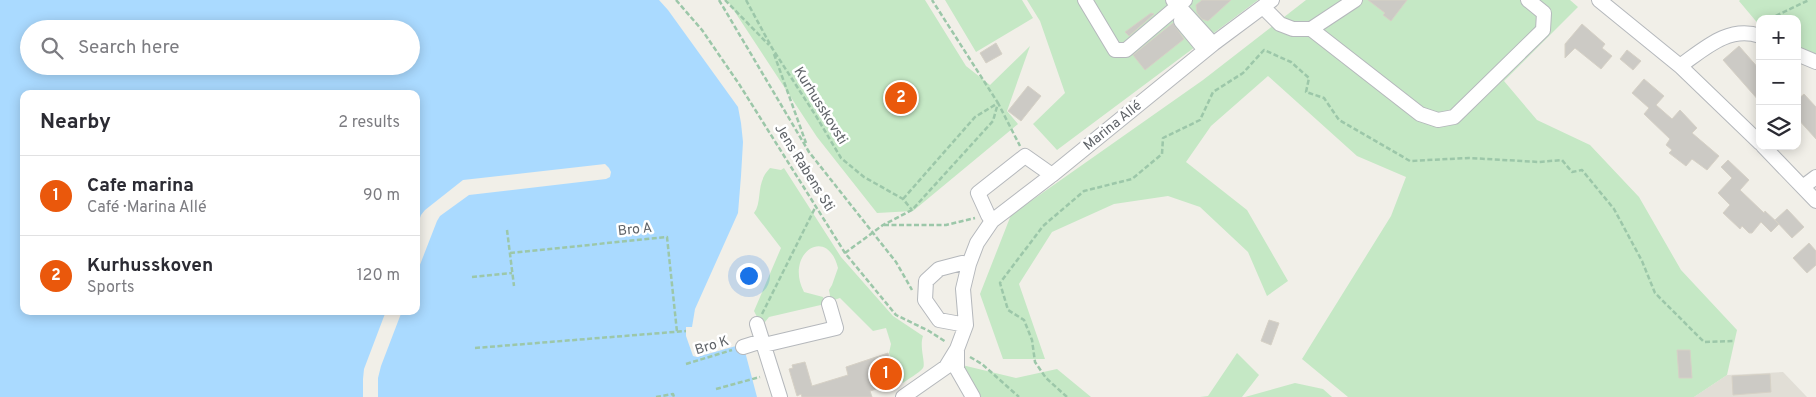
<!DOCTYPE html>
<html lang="en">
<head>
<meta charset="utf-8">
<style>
	body { margin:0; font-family:Overpass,sans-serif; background:#f2f2f3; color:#2b2b33 }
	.controls { position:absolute; right:15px; top:15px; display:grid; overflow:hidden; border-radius:10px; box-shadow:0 2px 12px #0003 }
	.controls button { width:45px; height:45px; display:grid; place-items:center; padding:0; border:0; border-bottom:1px solid #e1e1e2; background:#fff; color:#2b2b33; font:25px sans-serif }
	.you { position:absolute; left:748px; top:275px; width:18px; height:18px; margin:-12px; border:4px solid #fff; border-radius:50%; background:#1a73e8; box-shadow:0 0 0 8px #1a73e833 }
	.badge { display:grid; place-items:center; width:32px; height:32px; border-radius:50%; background:#ea580c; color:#fff; font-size:16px; font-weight:700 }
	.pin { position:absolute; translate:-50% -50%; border:2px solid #fff; box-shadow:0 1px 5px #0006 }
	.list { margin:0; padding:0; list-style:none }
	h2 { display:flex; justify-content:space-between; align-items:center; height:65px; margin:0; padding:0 20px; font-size:21px }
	h2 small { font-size:16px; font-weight:400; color:#7c7c81 }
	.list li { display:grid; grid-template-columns:32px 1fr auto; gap:15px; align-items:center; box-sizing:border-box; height:80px; padding:0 20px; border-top:1px solid #e1e1e2 }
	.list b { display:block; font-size:19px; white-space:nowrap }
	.list p { margin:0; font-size:16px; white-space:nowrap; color:#7c7c81 }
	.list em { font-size:16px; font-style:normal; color:#7c7c81 }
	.icon { flex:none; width:28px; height:28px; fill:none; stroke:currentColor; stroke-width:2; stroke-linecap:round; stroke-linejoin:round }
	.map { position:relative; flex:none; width:1816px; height:397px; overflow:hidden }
	.search { position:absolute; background:#fff; box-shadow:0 2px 12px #0003; left:20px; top:20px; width:400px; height:55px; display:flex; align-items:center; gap:12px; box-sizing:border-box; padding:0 18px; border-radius:28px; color:#7c7c81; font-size:19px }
	.panel { position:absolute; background:#fff; box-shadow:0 2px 12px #0003; left:20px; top:90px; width:400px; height:225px; border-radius:10px }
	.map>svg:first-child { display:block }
	.education { fill:#e1ded6 }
	.green { fill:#c5e8c5 }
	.water { fill:#aadaff; fill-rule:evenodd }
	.pier { fill:#f1efe8 }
	.building { fill:#cccac5; stroke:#d6d1c6 }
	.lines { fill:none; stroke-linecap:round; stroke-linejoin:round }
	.minor-casing { stroke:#b5b8bc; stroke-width:16 }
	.path { stroke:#9cc7a9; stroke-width:2.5; stroke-dasharray:5 2.5; stroke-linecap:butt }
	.minor { stroke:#fff; stroke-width:14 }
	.labels { text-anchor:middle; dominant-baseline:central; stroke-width:5; stroke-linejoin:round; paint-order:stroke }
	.street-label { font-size:14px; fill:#5f6368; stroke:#fff }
</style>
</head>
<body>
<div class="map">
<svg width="1816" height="397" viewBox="0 0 1816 397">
	<rect width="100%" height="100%" fill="#f1efe8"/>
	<path class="education" d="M1783,372l24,25h-113l33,-22z"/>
	<path class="green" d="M727,0h198l41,66 24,19 40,-39 -23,65 11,13 -105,87 -36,2 -60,-76z
		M945,0h77l11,18 -57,34z
		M1027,0h231l-201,150 -24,-26 32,-31 -25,-72z
		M1306,0h264l8,7 -74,74 33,39 53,25 49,52 42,73 56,60 -10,45 -33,22h-346l-46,-38 89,-143 15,-39 -49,-21 -89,-80 -57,50 -25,36 61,48 41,71 -21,15 -19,-44 -48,-45 -32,-11 -54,8 -62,28 -33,52 26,75h-42l-23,-65 31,-79 192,-135z
		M1740,0h76v56l-19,-9v-28h-37v7l-21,-25z
		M770,168l11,2 3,-2 57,89 52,59 30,20c-4,11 3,27 0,32 -5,6 -14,10 -20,15l-2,-6 -5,1 -7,-25 2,-9 -5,-16 -13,3 -33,-33 -9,3 -2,-11 3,-5 6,-17c-11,-44 -54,-14 -34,24l19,5 2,7 -56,13 -4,5v4l-3,1 -8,-16 27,-63 -27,-35c9,-12 1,-30 16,-45z
		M1237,353l22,22 -17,22h-42l8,-1z
		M962,365l54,13 41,-9 34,28h-110z
		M1295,383l28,6 9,8h-87z"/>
	<path class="water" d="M0,0h659l9,10 70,97 3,16 2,19 -2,34 -3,37 -43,96 -3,18h-6v9l7,20 4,1 46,-13 14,53h-757zM29,29h382v37h-382zM24,94h392v217h-392z"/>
	<path class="pier" d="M605,164l4,4 2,4 -1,5 -4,2 -137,16 -29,21 -3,5 -21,54v-46l5,-14 4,-5 38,-30z
		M386,311h16l-21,55 -3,12v19h-15v-18l1,-10z"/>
	<path class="building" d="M1202,0h29l-23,21 -6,-2 -5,-6 -1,-8z
		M1368,0h39l-16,21 -8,-6 2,-2z
		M1151,13l3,1 -25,22 -4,-4z
		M1173,23l11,16 -39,31 -12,-15z
		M1582,24l23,20 -3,4 10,8 -11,13 -26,-21 -10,10v-14z
		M996,43l6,11 -16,9 -6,-10z
		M1739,46l21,24v32l-37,-42z
		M1627,50l14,11 -8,9 -13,-11z
		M1644,79l20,17 -8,9 16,14 8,-9 17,18 -5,5 27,23 -12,14 -15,-11 -6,7 -17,-13 3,-3 -6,-5 4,-6 -26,-25 5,-6 -17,-15z
		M1028,86l13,10 -20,25 -13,-10z
		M1804,94l12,13v32l-19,-21v-18z
		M1728,160l21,20 -9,10 24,23 1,-2 14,13 -8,8 -10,-10 -9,11h-3l-7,-7 -2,3 -17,-16 7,-8 -12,-12 14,-15 -11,-11z
		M1787,209l17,18 -12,11 -17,-18z
		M1809,243l7,8v14l-9,8 -14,-15z
		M1269,320l10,3 -8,22 -10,-4z
		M1677,350h13l2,28h-13z
		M888,353l9,30 -27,8 2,6h-70l-1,-3 -4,2 -8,-27 4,-1 -1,-3 13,-3 7,24 36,-11 -2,-8z
		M1770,374l1,18 -38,3 -1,-19z"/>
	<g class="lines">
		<defs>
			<path id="minor" d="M1085,0l30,50h11l59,-50
				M1173,0l40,44
				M1599,0l81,66 80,77
				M1263,7l17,17 13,5h18l44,-29
				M1181,21l24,29
				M1311,29l109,85 18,6 16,-3 89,-87 1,-17 -16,-13
				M1797,54l19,8
				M1680,66c24,-17 49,-41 80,-30
				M1763,146l53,55
				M1804,186l12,-9
				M992,221l-4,-6 -10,-22 47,-37 27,19
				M757,324l23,73
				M966,325l-27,-5 -14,-20 1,-19 13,-12 23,-6 7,1
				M764,345l72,-17 -7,-24
				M743,347l19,-6
				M957,349v20l16,28
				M903,397l43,-30 11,-18 9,-24 -3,-36 6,-25 8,-21 15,-22 60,-46 161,-131 59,-44"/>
		</defs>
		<use href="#minor" class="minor-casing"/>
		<path class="path" d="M676,0l26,30 37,54 106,169 51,62 33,16 17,11
			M719,0l90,152 87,110 16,28
			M725,0l44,45
			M746,0l26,48 44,68 25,42 23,19 39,22 9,11
			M1769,19l40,-19
			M774,54l32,89
			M903,199l72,-82 23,-14 22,43
			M884,225h62l29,-7
			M507,230l7,56
			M510,253l157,-16 10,95
			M845,253l38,-28 29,-15 81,-89 5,-18 -66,-103
			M472,277l40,-4
			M762,314l54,-108
			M475,348l211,-17
			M970,357l12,7 37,33
			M686,364l46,-14
			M716,389l44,-12
			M656,397l17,-3 1,3
			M1067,397l-21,-19 -11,-16 -3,-22 -8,-20 -16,-10 -8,-27 43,-57 41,-35 48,-12 30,-25 1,-16 37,-18 13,-28 30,-19 21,-23 27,12 18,16 -3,14 18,6 15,22 71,41 59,-3 70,4 23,-2 10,12 10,-2 32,39 28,52 13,32 49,49 30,-1"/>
		<use href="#minor" class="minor"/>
	</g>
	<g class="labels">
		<g class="street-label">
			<text transform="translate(820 106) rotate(58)">Kurhusskovsti</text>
			<text transform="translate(1113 126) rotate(-39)">Marina Allé</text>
			<text transform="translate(804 168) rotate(58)">Jens Rabens Sti</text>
			<text transform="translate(635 230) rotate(-6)">Bro A</text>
			<text transform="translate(712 346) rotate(-17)">Bro K</text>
		</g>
	</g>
</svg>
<div class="controls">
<button>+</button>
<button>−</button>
<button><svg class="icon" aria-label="layers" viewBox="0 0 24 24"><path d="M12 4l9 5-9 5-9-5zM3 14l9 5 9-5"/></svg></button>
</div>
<div class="you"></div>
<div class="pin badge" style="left:886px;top:374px">1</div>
<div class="pin badge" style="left:901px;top:98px">2</div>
<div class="search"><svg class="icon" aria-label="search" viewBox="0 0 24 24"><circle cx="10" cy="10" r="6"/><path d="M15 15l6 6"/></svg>Search here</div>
<section class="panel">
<h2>Nearby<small>2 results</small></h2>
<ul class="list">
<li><span class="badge">1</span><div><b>Cafe marina</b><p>Café · Marina Allé</p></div><em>90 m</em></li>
<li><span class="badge">2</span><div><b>Kurhusskoven</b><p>Sports</p></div><em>120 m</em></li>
</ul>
</section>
</div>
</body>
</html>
